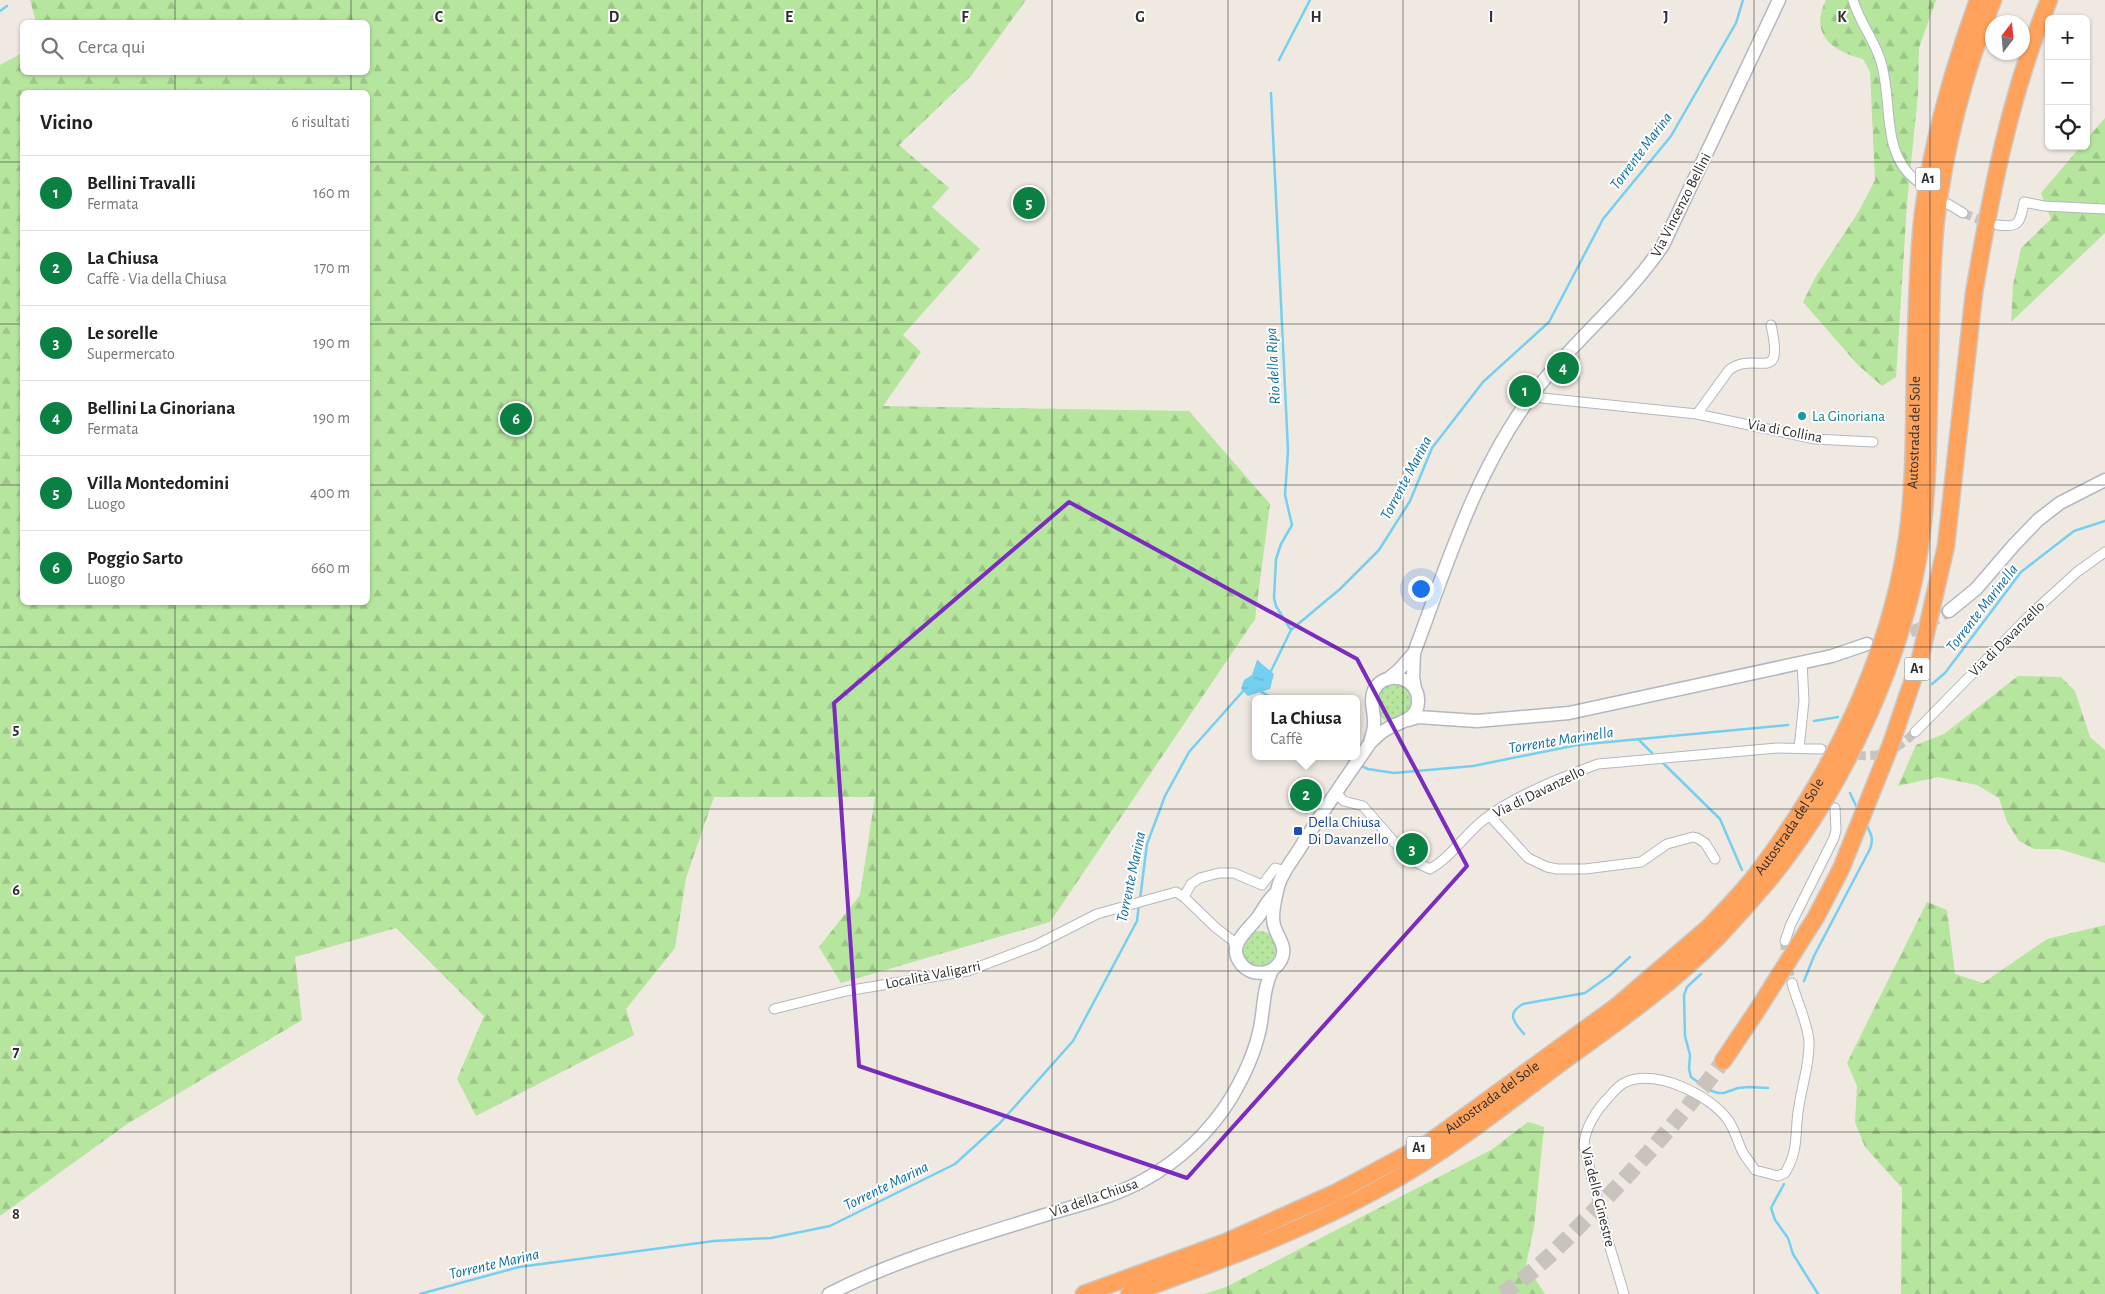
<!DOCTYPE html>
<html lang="it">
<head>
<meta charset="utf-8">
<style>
	body { margin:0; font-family:"Alegreya Sans",sans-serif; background:#f6f6f6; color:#202124 }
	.controls { position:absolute; right:15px; top:15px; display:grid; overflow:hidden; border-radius:8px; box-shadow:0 1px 4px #0004 }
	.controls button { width:45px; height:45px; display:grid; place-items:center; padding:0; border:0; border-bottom:1px solid #e0e0e0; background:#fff; color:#202124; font:25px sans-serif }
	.compass { position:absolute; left:1985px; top:15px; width:45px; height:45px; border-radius:50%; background:#fff; box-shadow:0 1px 4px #0004; rotate:16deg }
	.you { position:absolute; left:1420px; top:588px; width:18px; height:18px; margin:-12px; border:4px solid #fff; border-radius:50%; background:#1a73e8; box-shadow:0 0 0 8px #1a73e833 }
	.badge { display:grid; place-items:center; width:32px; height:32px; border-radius:50%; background:#0b8043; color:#fff; font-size:16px; font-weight:700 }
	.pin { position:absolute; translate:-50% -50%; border:2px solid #fff; box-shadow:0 1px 5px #0006 }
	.popup { position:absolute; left:1252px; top:695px; width:108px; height:65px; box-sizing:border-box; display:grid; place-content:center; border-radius:8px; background:#fff; filter:drop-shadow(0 1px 4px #0005); font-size:16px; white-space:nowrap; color:#757577 }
	.popup b { font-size:19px; color:#202124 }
	.popup::after { content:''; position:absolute; left:50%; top:100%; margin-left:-10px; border:10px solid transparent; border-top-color:#fff }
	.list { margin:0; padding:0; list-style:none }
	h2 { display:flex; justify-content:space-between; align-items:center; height:65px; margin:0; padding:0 20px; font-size:21px }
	h2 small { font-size:16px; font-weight:400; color:#757577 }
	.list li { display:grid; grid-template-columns:32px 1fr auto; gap:15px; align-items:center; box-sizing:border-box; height:75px; padding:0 20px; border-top:1px solid #e0e0e0 }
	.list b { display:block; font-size:19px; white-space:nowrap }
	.list p { margin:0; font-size:16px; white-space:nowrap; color:#757577 }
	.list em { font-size:16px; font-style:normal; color:#757577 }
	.icon { flex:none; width:28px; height:28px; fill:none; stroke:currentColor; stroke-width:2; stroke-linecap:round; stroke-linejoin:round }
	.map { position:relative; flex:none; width:2105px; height:1294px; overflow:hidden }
	.search { position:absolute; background:#fff; box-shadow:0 1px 4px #0004; left:20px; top:20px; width:350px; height:55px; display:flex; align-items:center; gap:12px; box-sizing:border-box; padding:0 18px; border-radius:8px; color:#757577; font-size:19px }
	.panel { position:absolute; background:#fff; box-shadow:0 1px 4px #0004; left:20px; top:90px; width:350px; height:515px; border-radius:8px }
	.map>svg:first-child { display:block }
	.grass { fill:url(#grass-dots) }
	.forest { fill:url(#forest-firs); fill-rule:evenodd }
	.water { fill:url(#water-ripples) }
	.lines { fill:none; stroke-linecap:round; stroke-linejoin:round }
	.stream { stroke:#75cff0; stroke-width:2.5 }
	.street-tunnel { stroke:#c8c4bd; stroke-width:9; stroke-dasharray:9 4.5; stroke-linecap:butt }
	.secondary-tunnel { stroke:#c8c4bd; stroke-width:12; stroke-dasharray:12 6; stroke-linecap:butt }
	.highway-tunnel { stroke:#c8c4bd; stroke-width:16; stroke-dasharray:16 8; stroke-linecap:butt }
	.street-casing { stroke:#b4b7c1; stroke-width:11 }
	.secondary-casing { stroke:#b4b7c1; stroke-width:15 }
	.highway-casing { stroke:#c9c9c9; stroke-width:19 }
	.street { stroke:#fff; stroke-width:9 }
	.secondary { stroke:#fff; stroke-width:12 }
	.highway { stroke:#ffa35c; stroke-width:16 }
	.highway-bridge-casing { stroke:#c9c9c9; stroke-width:19; stroke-linecap:butt }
	.highway-bridge { stroke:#ffa35c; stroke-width:16 }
	.marked { fill:none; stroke:#7b2cbf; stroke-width:4; stroke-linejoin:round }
	.grid { fill:none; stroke:#2e2e2e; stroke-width:1; stroke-opacity:0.55 }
	.culture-dot { fill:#0f9aa8; stroke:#fff; stroke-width:2 }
	.transit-dot { fill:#1a4fb4; stroke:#fff; stroke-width:2 }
	.labels { text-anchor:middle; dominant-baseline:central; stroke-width:4; stroke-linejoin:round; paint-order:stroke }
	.shield { fill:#fff; stroke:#6d6d6d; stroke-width:1 }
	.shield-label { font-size:14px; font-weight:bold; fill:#2e2e2e }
	.street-label { font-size:15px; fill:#2e2e2e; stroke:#fff }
	.culture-label { font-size:15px; fill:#0d838f; stroke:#fff; text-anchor:start }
	.transit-label { font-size:15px; fill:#164399; stroke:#fff; text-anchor:start }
	.water-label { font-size:16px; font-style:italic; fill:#0d6fa3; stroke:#fff }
	.grid-label { font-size:16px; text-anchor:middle; font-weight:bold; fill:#2e2e2e; stroke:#fff; stroke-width:4; stroke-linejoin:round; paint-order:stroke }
</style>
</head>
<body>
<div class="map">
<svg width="2105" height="1294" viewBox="0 0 2105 1294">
	<defs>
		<pattern id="grass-dots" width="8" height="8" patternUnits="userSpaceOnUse" patternTransform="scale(1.25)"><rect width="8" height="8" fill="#b6e59e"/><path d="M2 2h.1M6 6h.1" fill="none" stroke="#9dc588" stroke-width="1.8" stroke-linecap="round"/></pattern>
		<pattern id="forest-firs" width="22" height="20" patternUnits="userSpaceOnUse" patternTransform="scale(1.25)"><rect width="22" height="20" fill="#b6e59e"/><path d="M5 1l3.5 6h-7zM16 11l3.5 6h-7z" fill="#9dc588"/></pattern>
		<pattern id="water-ripples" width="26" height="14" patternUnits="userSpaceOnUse" patternTransform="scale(1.25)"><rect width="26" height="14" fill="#75cff0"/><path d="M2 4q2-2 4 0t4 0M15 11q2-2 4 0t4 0" fill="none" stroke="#66b2ce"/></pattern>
	</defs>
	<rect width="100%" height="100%" fill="#efe9e1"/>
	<path class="grass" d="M1406,680l12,25 -27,18c-12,-4 -14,-11 -19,-21l6,-17z
		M1241 949a18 18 0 1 1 36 0a18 18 0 1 1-36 0Z"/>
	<path class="forest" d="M30,0h996l-55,76 -72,69 50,43 -17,19 48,42 -77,86 18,17 -38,54 306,5 81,93 -15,115 -205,303 -209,61 -22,-36 41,-52 15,-98h-161l-28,81 -11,70 -49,61 8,26 -158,81 -19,-37 27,-63 -88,-88 -101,29 7,63 -175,104 -127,92v-1151l22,-12v19h346v-50h-332zM368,92v510h-346v-510z
		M1826,0h110l-17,48 -1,46 -11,109 -11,174 -14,9 -24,-21 -55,-63 12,-24 44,-67 16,-31 -5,-108 -7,-13c-31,-8 -54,-25 -37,-59z
		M2105,118v115l-94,89 2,-37 8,-37 30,-29 -10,-26 40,-47h5v-6z
		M2018,676l43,1 14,14 15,46 15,13v113l-46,-14h-25l-15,-8 -12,-19 -8,-24 -22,-13 -39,-8 -40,9 18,-41 28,-11z
		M1927,902l20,8 8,64 28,9 64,-44 58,-14v369h-204l1,-106 -37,-41 -10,-25 2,-36 -10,-23z
		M1528,1122l16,5 -10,100 -8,38 19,29h-341l22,-7 265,-137z"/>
	<path class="water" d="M1257,660l17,14 -4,15 -22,7 -7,-7 3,-9 8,-5z"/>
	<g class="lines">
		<path class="stream" d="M0,11l7,-5
			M1279,60l31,-60
			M1271,93l17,358 -3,44 7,30 -11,19 -5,15 -2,39 2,8 15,24
			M1269,672l2,-1 20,-41 49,-41 39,-39 31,-49 22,-53 51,-66 66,-60 54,-103 68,-83 65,-113 7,-23
			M1932,684l13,-11 76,-101 53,-41 31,-10
			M1260,691l14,8
			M1814,721l24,-4
			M1639,740l13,13
			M1341,756l11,5
			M1663,763l57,56 22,51
			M1359,765l9,4 26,4 79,-7 104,-21 211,-20
			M1850,793l8,17
			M1140,899l7,-55 18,-48 24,-44 55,-62
			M1701,974l-14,13 -3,8 1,41 5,19 -1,14 2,8 18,13 9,3h6l14,-5 11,-1 19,1
			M1804,981l10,-25 56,-107c4,-11 1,-15 -4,-25
			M1524,1034c-9,-11 -19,-20 -1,-30l62,-11 24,-17 21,-19
			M1784,1184l-13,24 4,12 13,18 5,16 25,40
			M420,1294l99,-27 195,-26 57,-3 59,-12 125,-62 45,-41 73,-82 64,-120 2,-17"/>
		<path class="street-tunnel" d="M1963,213l25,10
			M1826,766l-5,-17c41,7 61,16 94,-17
			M1785,941v17l7,25"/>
		<path class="secondary-tunnel" d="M1893,636l26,-7 30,-18"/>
		<path class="highway-tunnel" d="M1502,1294c32,-21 59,-49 86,-77 48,-49 94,-100 135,-156"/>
		<defs>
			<path id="street" d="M1853,0c6,21 20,38 27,59 14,40 -1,94 37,122
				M1948,204l15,9
				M1998,225c22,3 22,-3 26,-23l20,4 61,3
				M1534,392l8,6 155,16 118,25 58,3
				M1697,414l32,-44c27,-21 56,18 42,-45
				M1915,732l117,-119 45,-41 28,-20
				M1799,748l5,-47 -2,-39
				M1336,793l8,8 19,5 46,53 21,10c20,-11 33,-32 51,-47 28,-24 81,-45 117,-58l179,-16 44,1
				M1490,816l38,42 19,9 10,2h28l56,-7 26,-18 26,-7 4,1 8,5 10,16
				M1184,897l7,-13 9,-6 19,-5h15l28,12 13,-17 11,3
				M1785,941l6,-17 43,-86 2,-8 -1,-22
				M774,1009l72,-18 122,-20 68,-26 61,-31 79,-22 8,5 31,30 18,14 3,9
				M1624,1294l-15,-50 -25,-98c0,-17 13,-37 25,-49 5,-6 11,-13 17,-15 31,-13 84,13 102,38 7,10 9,20 14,31 4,7 9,13 13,19l23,6 7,-3c15,-25 9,-41 14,-67 3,-21 11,-43 10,-65 -2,-20 -12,-39 -17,-58"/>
			<path id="secondary" d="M1949,611l27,-22 38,-44 24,-25 22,-17 45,-23
				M1388,679l11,-9 15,-17
				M1415,688l-2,-11 1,-24c34,-91 62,-184 121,-262 39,-51 92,-92 128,-146l116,-245
				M1408,720l10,-3 59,4 92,-8 263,-57 35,-12
				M1276,893c-8,6 -12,16 -18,24 -10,14 -33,28 -16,48 11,12 31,10 39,-5 7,-14 -4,-22 -7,-35 -3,-10 1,-24 3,-34 3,-16 15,-30 23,-43 22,-36 46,-70 70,-105 5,-5 11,-11 17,-14 13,-8 32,-9 31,-29 0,-23 -33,-31 -44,-10 -5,11 1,23 0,34 0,7 -3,13 -4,19
				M829,1294c68,-35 143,-56 216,-79 33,-10 69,-18 99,-35 35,-19 66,-48 87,-82 13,-22 24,-45 29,-70 4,-20 3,-39 12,-58"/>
			<g id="highway">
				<path d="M1974,293c17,-100 36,-199 75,-293"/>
				<path d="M1915,365c2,-50 2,-101 8,-152 9,-73 30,-144 55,-213"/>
				<path d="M1930,365c1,-48 1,-97 6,-145 9,-74 29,-150 57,-220"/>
				<path d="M1723,1061l33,-49"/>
				<path id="s1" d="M1084,1294l142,-52 109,-49 95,-51 187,-136 92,-79"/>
				<path d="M1129,1294c89,-32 178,-65 260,-111 61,-34 117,-79 173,-121 54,-39 109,-77 156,-125"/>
			</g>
		</defs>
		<use href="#street" class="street-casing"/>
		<use href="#secondary" class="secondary-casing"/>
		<use href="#highway" class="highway-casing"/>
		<use href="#street" class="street"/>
		<use href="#secondary" class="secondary"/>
		<use href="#highway" class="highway"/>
		<defs>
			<g id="highway-bridge">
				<path id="s2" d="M1709,927c17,-18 35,-36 50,-56 73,-97 130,-211 148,-332 8,-57 7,-116 8,-174"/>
				<path d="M1718,937c17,-18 34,-37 50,-56 74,-90 138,-227 153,-342 8,-58 7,-116 9,-174"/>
				<path d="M1756,1012l60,-95 25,-48 50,-125 29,-85 26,-113 28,-253"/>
			</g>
		</defs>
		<use href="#highway-bridge" class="highway-bridge-casing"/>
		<use href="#highway-bridge" class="highway-bridge"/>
	</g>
	<path class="marked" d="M1069,502l288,157 110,207 -280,312 -328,-112 -25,-363z"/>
	<path class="grid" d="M175,0v22M351,0v22M526,0v1294M702,0v1294M877,0v1294M1052,0v1294M1228,0v1294M1403,0v1294M1579,0v1294M1754,0v1294M1930,0v1294M175,72v20M351,72v20M0,162h22M368,162h1737M0,324h22M368,324h1737M0,485h22M368,485h1737M175,602v692M351,602v692M0,647h2105M0,809h2105M0,971h2105M0,1132h2105"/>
	<circle class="culture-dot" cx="1802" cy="416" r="5"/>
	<rect class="transit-dot" x="1293" y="826" width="10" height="10" rx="2.5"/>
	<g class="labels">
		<g class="shield">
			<rect x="1915.5" y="167.5" width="25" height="23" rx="4"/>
			<rect x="1904.5" y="657.5" width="25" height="23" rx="4"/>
			<rect x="1406.5" y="1136.5" width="25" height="23" rx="4"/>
		</g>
		<g class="shield-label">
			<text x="1928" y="179">A1</text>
			<text x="1917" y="669">A1</text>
			<text x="1419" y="1148">A1</text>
		</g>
		<g class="street-label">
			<text transform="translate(1681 205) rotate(-63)">Via Vincenzo Bellini</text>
			<text transform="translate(1785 431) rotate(11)">Via di Collina</text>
			<text stroke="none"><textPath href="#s2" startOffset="549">Autostrada del Sole</textPath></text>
			<text transform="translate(2007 639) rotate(-45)">Via di Davanzello</text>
			<text transform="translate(1539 792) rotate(-26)">Via di Davanzello</text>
			<text stroke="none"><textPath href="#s2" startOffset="129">Autostrada del Sole</textPath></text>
			<text transform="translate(933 975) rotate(-11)">Località Valigarri</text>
			<text stroke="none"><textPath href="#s1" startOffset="455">Autostrada del Sole</textPath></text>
			<text transform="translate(1598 1197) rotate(76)">Via delle Ginestre</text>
			<text transform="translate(1094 1198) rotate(-19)">Via della Chiusa</text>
		</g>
		<g class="culture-label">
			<text x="1812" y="416">La Ginoriana</text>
		</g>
		<g class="transit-label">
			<text x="1308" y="822">Della Chiusa<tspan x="1308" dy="17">Di Davanzello</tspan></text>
		</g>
		<g class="water-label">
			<text transform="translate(1641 151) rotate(-53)">Torrente Marina</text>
			<text transform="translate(1273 366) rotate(-93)">Rio della Ripa</text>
			<text transform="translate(1406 478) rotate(-62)">Torrente Marina</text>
			<text transform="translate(1982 608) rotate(-52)">Torrente Marinella</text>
			<text transform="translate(1561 740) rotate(-9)">Torrente Marinella</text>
			<text transform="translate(1131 877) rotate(-78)">Torrente Marina</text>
			<text transform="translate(886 1186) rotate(-26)">Torrente Marina</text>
			<text transform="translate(494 1264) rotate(-13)">Torrente Marina</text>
		</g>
	</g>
	<g class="grid-label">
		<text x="439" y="22">C</text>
		<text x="614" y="22">D</text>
		<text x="789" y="22">E</text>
		<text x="965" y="22">F</text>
		<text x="1140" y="22">G</text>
		<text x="1316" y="22">H</text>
		<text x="1491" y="22">I</text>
		<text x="1666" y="22">J</text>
		<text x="1842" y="22">K</text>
		<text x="16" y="734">5</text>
		<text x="16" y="895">6</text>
		<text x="16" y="1057">7</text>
		<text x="16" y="1219">8</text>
	</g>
</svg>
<div class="controls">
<button>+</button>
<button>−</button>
<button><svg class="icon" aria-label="locate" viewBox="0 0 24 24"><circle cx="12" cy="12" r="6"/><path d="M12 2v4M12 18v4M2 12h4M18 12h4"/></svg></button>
</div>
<svg class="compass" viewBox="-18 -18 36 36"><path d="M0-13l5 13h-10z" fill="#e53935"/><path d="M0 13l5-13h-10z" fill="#757577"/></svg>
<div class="you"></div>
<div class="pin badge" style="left:1525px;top:391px">1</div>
<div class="pin badge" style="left:1306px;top:795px">2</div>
<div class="popup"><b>La Chiusa</b>Caffè</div>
<div class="pin badge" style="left:1412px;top:849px">3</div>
<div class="pin badge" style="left:1563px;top:368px">4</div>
<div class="pin badge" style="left:1029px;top:203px">5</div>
<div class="pin badge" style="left:516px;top:419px">6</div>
<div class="search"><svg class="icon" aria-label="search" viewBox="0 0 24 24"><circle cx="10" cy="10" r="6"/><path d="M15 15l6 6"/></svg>Cerca qui</div>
<section class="panel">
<h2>Vicino<small>6 risultati</small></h2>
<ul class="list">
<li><span class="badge">1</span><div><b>Bellini Travalli</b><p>Fermata</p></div><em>160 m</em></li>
<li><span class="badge">2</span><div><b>La Chiusa</b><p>Caffè · Via della Chiusa</p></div><em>170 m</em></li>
<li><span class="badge">3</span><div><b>Le sorelle</b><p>Supermercato</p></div><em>190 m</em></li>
<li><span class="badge">4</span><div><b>Bellini La Ginoriana</b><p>Fermata</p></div><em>190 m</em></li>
<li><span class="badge">5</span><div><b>Villa Montedomini</b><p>Luogo</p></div><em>400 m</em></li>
<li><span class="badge">6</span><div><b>Poggio Sarto</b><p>Luogo</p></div><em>660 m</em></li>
</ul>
</section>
</div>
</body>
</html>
